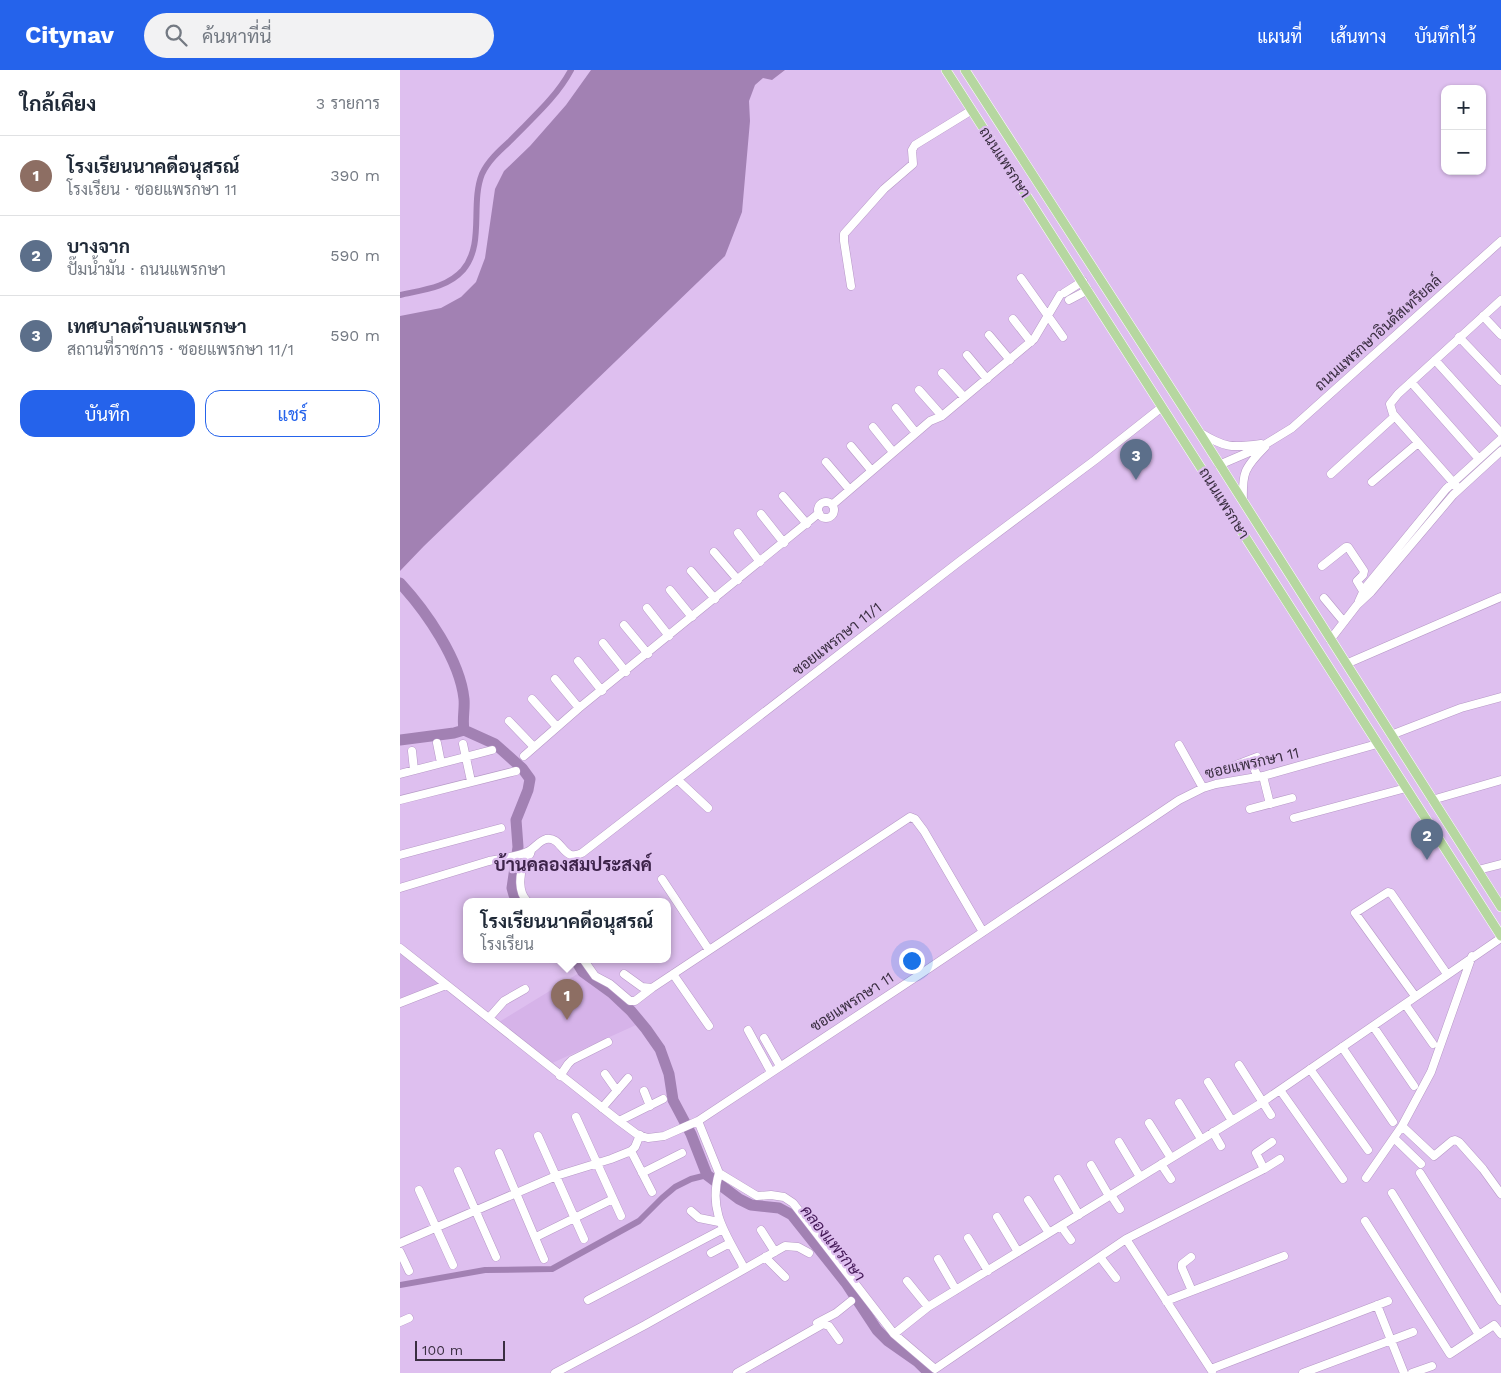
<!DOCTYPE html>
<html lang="th">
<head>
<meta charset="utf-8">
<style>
	body { margin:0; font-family:"Work Sans",Sarabun,sans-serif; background:#f2f2f3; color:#1f2937 }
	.controls { position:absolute; right:15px; top:15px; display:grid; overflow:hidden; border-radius:10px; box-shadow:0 1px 4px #0004 }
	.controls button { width:45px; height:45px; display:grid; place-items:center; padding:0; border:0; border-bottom:1px solid #e0e1e3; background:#fff; color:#1f2937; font:25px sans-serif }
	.scale { position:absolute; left:15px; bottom:12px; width:90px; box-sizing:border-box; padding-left:5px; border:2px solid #3a2e41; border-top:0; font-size:14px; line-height:18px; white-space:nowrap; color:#3a2e41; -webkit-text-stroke:4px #debfef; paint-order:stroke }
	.you { position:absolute; left:511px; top:890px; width:18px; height:18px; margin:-12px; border:4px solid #fff; border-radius:50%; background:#1a73e8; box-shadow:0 0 0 8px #1a73e833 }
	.badge { display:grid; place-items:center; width:32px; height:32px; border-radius:50%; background:#2563eb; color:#fff; font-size:16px; font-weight:700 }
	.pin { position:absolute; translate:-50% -41px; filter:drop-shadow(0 1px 2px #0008) }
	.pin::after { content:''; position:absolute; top:26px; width:18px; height:15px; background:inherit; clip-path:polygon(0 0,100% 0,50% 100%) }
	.popup { position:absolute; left:63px; top:828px; width:208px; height:65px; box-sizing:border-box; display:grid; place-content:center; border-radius:10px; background:#fff; filter:drop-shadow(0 1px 4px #0005); font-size:16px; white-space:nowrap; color:#747a83 }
	.popup b { font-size:19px; color:#1f2937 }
	.popup::after { content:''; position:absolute; left:50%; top:100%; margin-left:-10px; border:10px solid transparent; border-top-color:#fff }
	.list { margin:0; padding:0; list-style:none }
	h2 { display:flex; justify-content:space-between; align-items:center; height:65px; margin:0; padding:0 20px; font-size:21px }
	h2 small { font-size:16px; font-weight:400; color:#747a83 }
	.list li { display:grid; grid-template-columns:32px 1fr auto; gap:15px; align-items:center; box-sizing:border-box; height:80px; padding:0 20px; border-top:1px solid #e0e1e3 }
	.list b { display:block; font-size:19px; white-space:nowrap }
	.list p { margin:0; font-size:16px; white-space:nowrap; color:#747a83 }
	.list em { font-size:16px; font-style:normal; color:#747a83 }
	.actions { display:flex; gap:10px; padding:15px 20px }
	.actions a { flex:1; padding:11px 0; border:1px solid #2563eb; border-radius:15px; text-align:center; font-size:18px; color:#2563eb }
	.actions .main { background:#2563eb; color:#fff }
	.icon { flex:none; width:28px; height:28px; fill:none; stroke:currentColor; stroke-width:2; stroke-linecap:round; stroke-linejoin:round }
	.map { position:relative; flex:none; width:1101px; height:1303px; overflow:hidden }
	header { display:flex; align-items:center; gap:30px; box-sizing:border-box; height:70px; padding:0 25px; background:#2563eb; color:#fff }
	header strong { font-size:24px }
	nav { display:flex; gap:28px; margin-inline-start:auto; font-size:18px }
	.search { width:350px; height:45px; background:#f2f2f3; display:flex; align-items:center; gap:12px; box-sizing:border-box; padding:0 18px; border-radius:28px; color:#747a83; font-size:19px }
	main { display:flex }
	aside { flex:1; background:#fff }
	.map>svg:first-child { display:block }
	.built { fill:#d6b3e9 }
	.water { fill:#a281b3 }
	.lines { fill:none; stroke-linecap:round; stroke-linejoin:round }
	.canal { stroke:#a281b3; stroke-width:6 }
	.river { stroke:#a281b3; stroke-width:11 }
	.minor-casing { stroke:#b698c6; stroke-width:9 }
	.major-casing { stroke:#fff; stroke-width:10 }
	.minor { stroke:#fff; stroke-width:8 }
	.major { stroke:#b6d7a0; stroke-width:9 }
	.labels { text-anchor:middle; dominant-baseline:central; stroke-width:4.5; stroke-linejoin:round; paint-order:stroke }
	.street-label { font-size:15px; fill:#3a2e41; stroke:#debfef }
	.water-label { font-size:16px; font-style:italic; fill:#431756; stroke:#debfef }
	.quarter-label { font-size:18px; font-weight:bold; fill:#3d244a; stroke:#debfef }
</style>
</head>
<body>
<header>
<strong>Citynav</strong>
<div class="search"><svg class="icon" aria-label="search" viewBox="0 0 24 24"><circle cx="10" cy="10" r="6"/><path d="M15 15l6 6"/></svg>ค้นหาที่นี่</div>
<nav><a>แผนที่</a><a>เส้นทาง</a><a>บันทึกไว้</a></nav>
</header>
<main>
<aside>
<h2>ใกล้เคียง<small>3 รายการ</small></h2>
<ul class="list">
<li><span class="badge" style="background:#8d6e63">1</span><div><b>โรงเรียนนาคดีอนุสรณ์</b><p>โรงเรียน · ซอยแพรกษา 11</p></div><em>390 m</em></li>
<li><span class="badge" style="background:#5c6f8a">2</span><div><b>บางจาก</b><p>ปั๊มน้ำมัน · ถนนแพรกษา</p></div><em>590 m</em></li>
<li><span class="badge" style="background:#5c6f8a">3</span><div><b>เทศบาลตำบลแพรกษา</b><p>สถานที่ราชการ · ซอยแพรกษา 11/1</p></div><em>590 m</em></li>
</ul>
<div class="actions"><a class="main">บันทึก</a><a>แชร์</a></div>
</aside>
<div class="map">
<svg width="1101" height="1303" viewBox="0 0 1101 1303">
	<rect width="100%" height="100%" fill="#debfef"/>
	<path class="built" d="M0,884l38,30 -38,16z
		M179,903l11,11 24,17 22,24 -86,39 -51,-42z"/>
	<path class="water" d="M191,0h194l-13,10 -9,-2 -8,7 -6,16 1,20 -8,91 -17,44 -301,290 -24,25v-255l41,-8 20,-11 15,-15 9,-24 10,-69 9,-18 26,-25 36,-41z"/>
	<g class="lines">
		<path class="canal" d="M0,225c22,-5 47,-7 63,-25 22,-26 7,-66 19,-96 6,-13 17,-23 27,-32 22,-23 47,-44 62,-72
			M0,1215l85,-15 67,-1 87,-48 23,-23 13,-11 16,-8 16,-4"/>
		<path class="river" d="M0,513c26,28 60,77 64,116 1,10 -2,20 0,31
			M64,660l31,14 27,24 8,11 -2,11 -12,30 2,27 -6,41 2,7 5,6
			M0,670l54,-7 10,-3
			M175,889l8,13 29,21 19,18 15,18 14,20 9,25 4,26 18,34 16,41 32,24 12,6 28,3 13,7 54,68 31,47 11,11 30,21 11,11"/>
		<defs>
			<path id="minor" d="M621,208l42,59
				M451,216l-7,-45v-7l40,-45 29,-25 -1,-14 3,-5 57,-35
				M664,223l19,-12
				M669,230l19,-10
				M1083,246l18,19
				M613,249l18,23
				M589,265l21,25
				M1059,267l42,44
				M567,285l20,24
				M1035,290l66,73
				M542,303l22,24
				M1011,312l68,77
				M519,320l23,26
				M496,338l20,25
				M473,357l20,25
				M799,362c26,16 32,16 62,12
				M451,376l20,24
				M426,392l23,27
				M819,395l42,-18 31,-19 209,-187
				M931,404l64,-58
				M972,412l46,-39
				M1059,419l-66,-75 -3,-10 8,-10 103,-94
				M383,426l24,28
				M843,432c-1,-29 1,-34 22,-55
				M418 440a8 8 0 1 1 16 0a8 8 0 1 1-16 0Z
				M432,435l98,-84 12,-5 92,-77 26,-44
				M361,444l23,29
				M338,463l22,29
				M314,482l24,28
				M922,496l24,-19h2l16,24 -1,4 -6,6 6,10
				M291,501l24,28
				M270,520l22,27
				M924,528l20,24
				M959,531l6,-13 81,-99 55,-50
				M247,538l22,28
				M224,555l24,29
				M930,570l27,-35 14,-13 82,-97 48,-44
				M203,573l23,29
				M178,591l24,30
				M946,594l155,-67
				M155,609l24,29
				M132,629l25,28
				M109,651l24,25
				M991,665l70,-27 40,-11
				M37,673l4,20
				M63,674l8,37
				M779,675l24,43
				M12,681l2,19
				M124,686l55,-48 240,-195
				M850,690l8,17
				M823,700l34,-13
				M0,704l92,-24
				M863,706l7,28
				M278,710l30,28
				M0,730l116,-29
				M1032,730l69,-20
				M850,739l42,-11
				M894,748l112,-30
				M0,785l101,-27
				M1078,800l23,-6
				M262,809l47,71
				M0,818c30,-9 59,-18 89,-27 10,-2 30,-5 38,-9 7,-3 12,-11 19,-13 17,-3 16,24 36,14l378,-292 135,-101 67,-53
				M127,831c-9,-9 -8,-26 -3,-38 2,-6 7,-7 7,-13
				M0,878l219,173 19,14 10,3 16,-2 34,-15 224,-148 257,-173 24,-12 13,-4 47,-8 114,-32
				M1072,886l-41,116 -29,54 32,30 18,-15 3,-1 4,2 24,27 18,25
				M183,889l12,17 15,8 20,17h5l17,-13
				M224,904l18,13 10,1 258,-171 5,2 9,12 59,101
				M273,904l36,52
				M1015,926l-60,-83 33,-21 3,1 56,81
				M0,933l46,-18
				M1005,934l28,40
				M89,948l15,-17 21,-12
				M973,956l41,60
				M348,960l23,42
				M364,968l16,28
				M942,977l51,75
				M839,995l32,50
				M910,999l58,81
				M205,1004l12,17
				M160,1006l8,-12 4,-4 36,-18
				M808,1012l24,39
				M880,1020l63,89
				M244,1021l6,15
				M779,1033l22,36
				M202,1038l26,-30
				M176,1047l45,99
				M219,1051l44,-22
				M298,1051l21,52 38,23 14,-1 13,2 9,6 101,131 41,35 191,-130 138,-70 -8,-16 16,-11
				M749,1053l22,35
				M813,1062l8,14
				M138,1066l46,103
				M994,1068l27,26
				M719,1072l21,35
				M231,1081l21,41
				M99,1083l45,106
				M761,1094l10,15
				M691,1095l18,31
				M864,1099l16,-10
				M58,1101l38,86
				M242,1103l40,-20
				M1020,1103l81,128
				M966,1108l36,-52
				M658,1109l21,36
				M19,1120l34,75
				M992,1123l87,142
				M711,1125l9,14
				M628,1130l21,33
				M291,1141l8,7 20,4
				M597,1147l21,35
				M965,1151l85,133 44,-29 7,9
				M661,1156l10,14
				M361,1160l14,22
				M136,1167l77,-38
				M568,1168l20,33
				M726,1169l86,132
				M0,1173l156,-67 55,-17 20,-8 4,-4 5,-12
				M0,1182l9,19
				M311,1183l19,-10
				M365,1187l20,20
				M700,1187l16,21
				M791,1187l-9,7v4l10,23
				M538,1189l18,31
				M341,1201l44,-25 13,1 11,6
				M507,1211l21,26
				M188,1230l135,-71
				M766,1231l118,-45
				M977,1235l27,68
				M0,1252l9,-4
				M417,1253l19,-10 15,-12
				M494,1264l34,-27 330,-202 243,-167
				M811,1299l177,-68
				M155,1303l90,-48 96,-54 2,-3 -1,-4c-17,-31 -34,-54 -23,-91
				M337,1303l86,-49 6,2 10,14
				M903,1303l110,-41
				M1012,1303l20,-7"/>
			<path id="major" d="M546,0l555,866
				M565,0l234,362 302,475"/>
		</defs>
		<use href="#minor" class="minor-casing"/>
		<use href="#major" class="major-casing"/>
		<use href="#minor" class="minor"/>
		<use href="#major" class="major"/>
	</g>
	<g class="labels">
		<g class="street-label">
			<text transform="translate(605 92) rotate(57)">ถนนแพรกษา</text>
			<text transform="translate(978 263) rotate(-42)">ถนนแพรกษาอินดัสเทรียลล์</text>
			<text transform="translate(824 433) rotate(58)">ถนนแพรกษา</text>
			<text transform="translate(437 569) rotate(-38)">ซอยแพรกษา 11/1</text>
			<text transform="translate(852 693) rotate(-13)">ซอยแพรกษา 11</text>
			<text transform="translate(452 932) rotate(-33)">ซอยแพรกษา 11</text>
		</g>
		<g class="water-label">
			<text transform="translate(433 1173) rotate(51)">คลองแพรกษา</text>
		</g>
		<g class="quarter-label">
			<text x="173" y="794">บ้านคลองสมประสงค์</text>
		</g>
	</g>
</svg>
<div class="controls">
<button>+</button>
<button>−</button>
</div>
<div class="scale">100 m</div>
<div class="you"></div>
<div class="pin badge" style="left:167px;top:950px;background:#8d6e63">1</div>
<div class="popup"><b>โรงเรียนนาคดีอนุสรณ์</b>โรงเรียน</div>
<div class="pin badge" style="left:1027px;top:790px;background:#5c6f8a">2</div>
<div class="pin badge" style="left:736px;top:410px;background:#5c6f8a">3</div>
</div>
</main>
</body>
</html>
